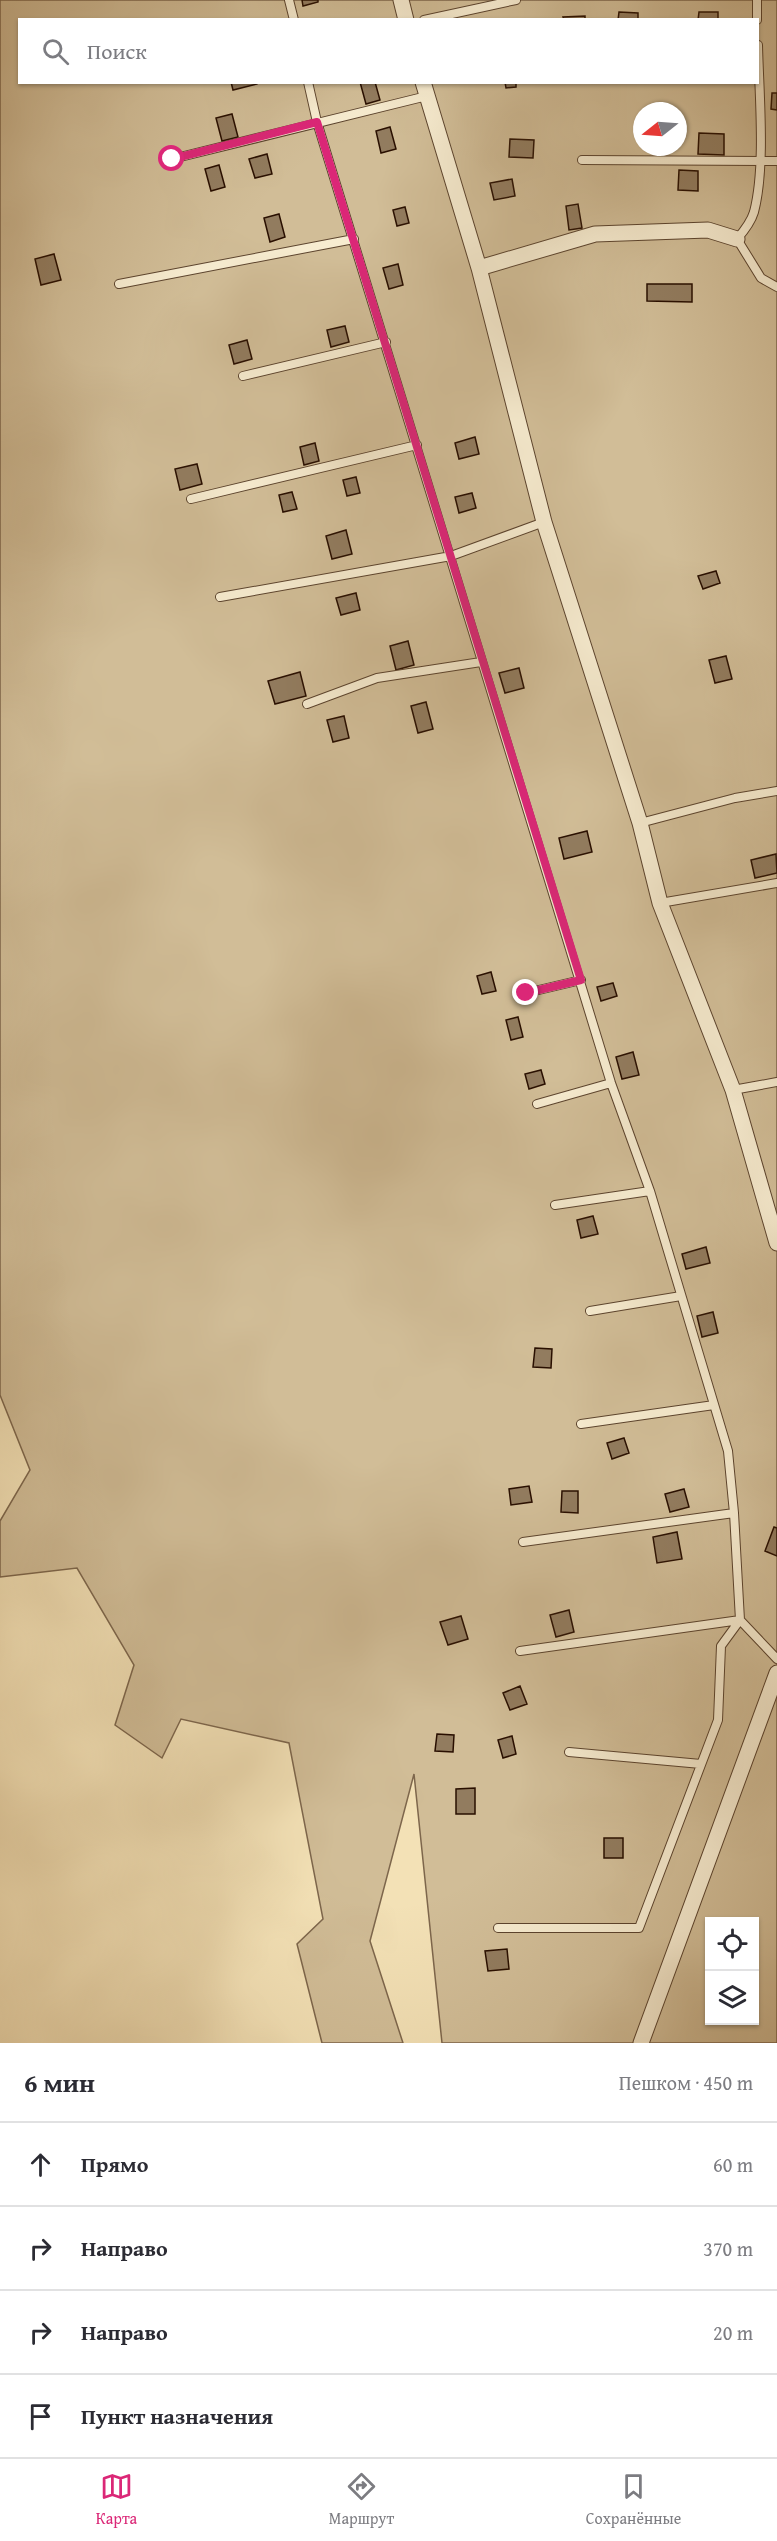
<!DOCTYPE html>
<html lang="ru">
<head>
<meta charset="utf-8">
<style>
	body { margin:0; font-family:"Gentium Book Plus",serif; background:#f2f2f3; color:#2b2b33 }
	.controls { position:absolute; right:18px; bottom:18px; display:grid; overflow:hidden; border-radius:0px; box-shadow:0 2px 4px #0004 }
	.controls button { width:54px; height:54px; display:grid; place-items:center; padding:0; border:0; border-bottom:2px solid #e1e1e2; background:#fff; color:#2b2b33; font:30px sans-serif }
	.compass { position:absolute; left:633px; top:102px; width:54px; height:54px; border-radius:50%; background:#fff; box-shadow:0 2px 4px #0004; rotate:253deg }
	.stop { position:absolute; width:18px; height:18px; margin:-14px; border:4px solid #db2777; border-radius:50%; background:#fff }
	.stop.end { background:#db2777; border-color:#fff; box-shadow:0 2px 6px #0008 }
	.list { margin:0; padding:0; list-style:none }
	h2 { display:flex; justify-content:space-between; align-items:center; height:78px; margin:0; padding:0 24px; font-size:26px }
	h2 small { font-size:20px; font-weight:400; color:#7c7c81 }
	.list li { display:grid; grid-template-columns:39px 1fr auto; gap:18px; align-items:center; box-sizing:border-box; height:84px; padding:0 24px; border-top:2px solid #e1e1e2 }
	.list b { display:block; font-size:22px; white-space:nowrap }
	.list em { font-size:20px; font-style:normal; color:#7c7c81 }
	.icon { flex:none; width:33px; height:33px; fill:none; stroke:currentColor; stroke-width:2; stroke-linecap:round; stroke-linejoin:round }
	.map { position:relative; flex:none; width:777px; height:2043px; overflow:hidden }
	.search { position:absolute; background:#fff; box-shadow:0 2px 4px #0004; left:18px; right:18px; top:18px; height:66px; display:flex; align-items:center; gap:15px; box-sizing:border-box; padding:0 21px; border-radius:0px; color:#7c7c81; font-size:22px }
	.sheet { height:414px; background:#fff }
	nav { display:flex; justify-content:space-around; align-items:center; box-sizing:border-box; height:84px; border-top:2px solid #e1e1e2; background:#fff; font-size:16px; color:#7c7c81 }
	nav a { display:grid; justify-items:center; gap:3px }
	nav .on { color:#db2777 }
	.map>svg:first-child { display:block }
	.green { fill:#d1bd97; stroke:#7d664c; stroke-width:1.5; fill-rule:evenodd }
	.building { fill:#927c5f; stroke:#290f00; stroke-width:1.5 }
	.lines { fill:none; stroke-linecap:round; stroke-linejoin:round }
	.lane-casing { stroke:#5c442e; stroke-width:10 }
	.street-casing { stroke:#5c442e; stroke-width:17 }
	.lane { stroke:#f7ecd0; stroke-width:8 }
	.street { stroke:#f7ecd0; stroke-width:15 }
	.route { stroke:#db2777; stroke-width:8 }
</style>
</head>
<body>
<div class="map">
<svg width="777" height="2043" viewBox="0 0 777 2043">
	<rect width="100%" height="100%" fill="#f3e1b6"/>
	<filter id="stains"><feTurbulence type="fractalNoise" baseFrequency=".00333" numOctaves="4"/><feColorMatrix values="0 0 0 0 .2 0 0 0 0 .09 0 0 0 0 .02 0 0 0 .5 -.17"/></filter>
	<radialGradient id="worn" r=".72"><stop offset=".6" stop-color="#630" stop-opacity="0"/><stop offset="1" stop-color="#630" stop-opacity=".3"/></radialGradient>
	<path class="green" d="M0,0h777v2043h-335l-28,-269 -44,167 33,102h-81l-25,-99 26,-25 -34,-176 -108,-24 -19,39 -47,-33 19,-60 -57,-97 -77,9v-56l30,-51 -30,-75zM20,20h738v62h-738zM642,111h36v36h-36zM710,1922h44v98h-44z"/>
	<path class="building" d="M302,0h16v2l-15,4z
		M619,12l19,1v7h-20z
		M699,12h19v8h-20z
		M585,16v4h-21l-1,-3z
		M231,82h26v2l-24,6z
		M360,82h15l5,18 -14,4z
		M505,82h11v5l-10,1z
		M772,93h5v17l-6,-1z
		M232,114l6,23 -16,4 -6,-23z
		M390,127l6,22 -15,4 -5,-22z
		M699,133l25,1v21l-26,-1z
		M510,139l24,1 -1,18 -24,-1z
		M267,154l5,20 -17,4 -6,-19z
		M219,165l6,22 -14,4 -6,-22z
		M679,170l19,1v20l-20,-1z
		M512,179l3,17 -21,4 -4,-17z
		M578,204l4,24 -13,2 -3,-24z
		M405,207l4,16 -12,3 -4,-16z
		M279,214l6,23 -15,5 -6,-24z
		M54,254l7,26 -20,5 -6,-26z
		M398,264l5,21 -14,4 -6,-21z
		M647,284h45v18l-45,-1z
		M345,326l4,16 -18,5 -4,-17z
		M247,340l5,19 -18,5 -5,-19z
		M475,437l4,17 -20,5 -4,-16z
		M315,443l4,18 -15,4 -4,-18z
		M197,464l5,20 -22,6 -5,-21z
		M356,477l4,16 -13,3 -4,-16z
		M292,492l5,17 -14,3 -4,-17z
		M472,493l4,15 -17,5 -4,-16z
		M346,530l6,24 -20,5 -6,-23z
		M716,571l4,12 -17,6 -5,-13z
		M356,593l4,17 -19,5 -5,-17z
		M408,641l6,24 -18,5 -6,-24z
		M726,656l6,23 -17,4 -6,-23z
		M519,668l5,20 -19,5 -6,-20z
		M300,672l6,24 -31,8 -7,-23z
		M426,702l7,27 -15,4 -7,-27z
		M344,716l5,22 -16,4 -6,-22z
		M587,831l5,21 -28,7 -5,-21z
		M776,854l1,19 -22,5 -4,-18z
		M491,972l5,19 -14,3 -5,-18z
		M613,983l4,13 -16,5 -4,-14z
		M518,1017l5,20 -12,3 -5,-20z
		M633,1052l6,23 -17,4 -6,-22z
		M541,1070l4,14 -16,5 -4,-15z
		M593,1216l5,18 -17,4 -4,-18z
		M706,1247l4,16 -24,6 -4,-15z
		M713,1312l5,21 -16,4 -5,-21z
		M535,1348l17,1 -1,19 -18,-1z
		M624,1438l5,15 -17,6 -5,-16z
		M529,1486l3,16 -21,3 -2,-16z
		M684,1489l5,18 -19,5 -5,-18z
		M562,1491h16v22l-17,-1z
		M774,1527l3,1v28l-12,-5z
		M677,1532l5,27 -25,4 -4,-26z
		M569,1610l5,22 -18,5 -6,-22z
		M461,1616l7,23 -20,6 -8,-23z
		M520,1686l7,18 -17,6 -7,-17z
		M437,1734l17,1 -1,17 -18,-1z
		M512,1736l4,18 -13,4 -5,-18z
		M475,1788v26h-19v-25z
		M604,1838h19v20h-19z
		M507,1949l2,20 -21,2 -3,-20z"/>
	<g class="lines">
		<defs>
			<path id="lane" d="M289,0l5,20
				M757,0v20
				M424,20l92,-20
				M758,45c1,48 8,121 -4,167 -3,10 -10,19 -17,27l24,39 16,9
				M308,82l9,40 294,961 39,108 78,260 6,62 6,107 -19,26 -3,74 -79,208h-141
				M172,159l255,-63
				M582,160l195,1
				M119,284l235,-45
				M243,376l143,-34
				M191,499l226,-54
				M220,597l231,-41 93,-34
				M307,704l70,-26 104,-16
				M640,823l95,-25 42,-7
				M660,903l117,-20
				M526,993l55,-13
				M733,1090l44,-8
				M537,1104l74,-21
				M555,1205l95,-14
				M590,1311l91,-15
				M581,1424l133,-19
				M523,1542l211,-29
				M520,1651l220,-31 37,39
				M569,1752l132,12"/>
			<path id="street" d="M401,0l5,20
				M423,82l56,186 65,254 96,301 20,80 73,187 44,153
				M479,268l116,-34 113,-4 29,9
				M641,2043l136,-370"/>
		</defs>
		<use href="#lane" class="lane-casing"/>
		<use href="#street" class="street-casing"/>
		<use href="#lane" class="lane"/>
		<use href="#street" class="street"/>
	</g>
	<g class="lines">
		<path class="route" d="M172,159l145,-37 264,858 -55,13"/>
	</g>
	<rect width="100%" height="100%" filter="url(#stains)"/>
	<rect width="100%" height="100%" fill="url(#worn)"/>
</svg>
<div class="controls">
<button><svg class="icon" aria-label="locate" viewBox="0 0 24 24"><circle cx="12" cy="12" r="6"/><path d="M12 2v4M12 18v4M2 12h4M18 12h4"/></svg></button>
<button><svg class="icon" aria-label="layers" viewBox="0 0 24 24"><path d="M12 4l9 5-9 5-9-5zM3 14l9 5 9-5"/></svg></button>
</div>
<svg class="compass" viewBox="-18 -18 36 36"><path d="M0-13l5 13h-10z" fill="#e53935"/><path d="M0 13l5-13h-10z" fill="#7c7c81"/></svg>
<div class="stop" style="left:172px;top:159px"></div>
<div class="stop end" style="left:526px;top:993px"></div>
<div class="search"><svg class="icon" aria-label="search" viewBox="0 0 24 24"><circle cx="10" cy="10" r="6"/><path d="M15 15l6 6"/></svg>Поиск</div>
</div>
<section class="sheet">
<h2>6 мин<small>Пешком · 450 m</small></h2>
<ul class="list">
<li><svg class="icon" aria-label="ahead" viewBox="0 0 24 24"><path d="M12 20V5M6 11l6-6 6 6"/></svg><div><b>Прямо</b></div><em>60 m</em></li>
<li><svg class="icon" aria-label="right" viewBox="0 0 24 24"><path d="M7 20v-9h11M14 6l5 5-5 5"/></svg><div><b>Направо</b></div><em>370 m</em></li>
<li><svg class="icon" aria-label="right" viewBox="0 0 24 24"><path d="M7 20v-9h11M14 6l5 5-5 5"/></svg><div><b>Направо</b></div><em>20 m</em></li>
<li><svg class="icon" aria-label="arrive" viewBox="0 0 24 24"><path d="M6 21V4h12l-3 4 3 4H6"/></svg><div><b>Пункт назначения</b></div></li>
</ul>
</section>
<nav>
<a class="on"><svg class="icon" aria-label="map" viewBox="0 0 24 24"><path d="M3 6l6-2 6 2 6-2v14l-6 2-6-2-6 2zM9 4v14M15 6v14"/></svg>Карта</a>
<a><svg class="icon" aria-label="directions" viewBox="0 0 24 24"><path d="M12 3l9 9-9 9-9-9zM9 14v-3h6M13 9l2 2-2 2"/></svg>Маршрут</a>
<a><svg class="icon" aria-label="saved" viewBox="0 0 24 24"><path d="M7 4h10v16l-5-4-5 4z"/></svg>Сохранённые</a>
</nav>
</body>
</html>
